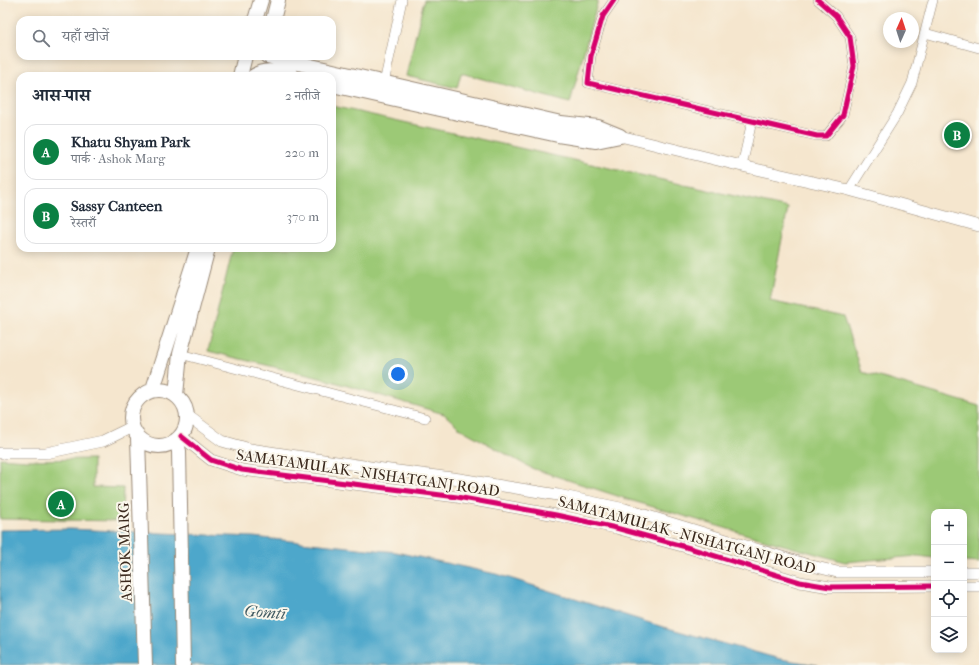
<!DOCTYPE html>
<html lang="hi">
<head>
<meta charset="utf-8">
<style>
	body { margin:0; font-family:"IM FELL French Canon","Noto Serif Devanagari",serif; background:#f6f6f7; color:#1f2937 }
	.controls { position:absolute; right:12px; bottom:12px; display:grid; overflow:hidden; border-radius:8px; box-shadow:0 2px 10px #0003 }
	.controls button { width:36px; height:36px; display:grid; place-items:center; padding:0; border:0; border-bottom:1px solid #e0e1e3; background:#fff; color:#1f2937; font:20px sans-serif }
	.compass { position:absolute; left:883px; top:12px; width:36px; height:36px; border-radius:50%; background:#fff; box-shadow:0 2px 10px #0003; rotate:3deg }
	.you { position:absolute; left:398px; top:374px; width:14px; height:14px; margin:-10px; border:3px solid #fff; border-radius:50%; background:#1a73e8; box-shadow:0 0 0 6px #1a73e833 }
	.badge { display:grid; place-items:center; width:26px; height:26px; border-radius:50%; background:#0b8043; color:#fff; font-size:13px; font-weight:700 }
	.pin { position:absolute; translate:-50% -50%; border:2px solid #fff; box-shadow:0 1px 4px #0006 }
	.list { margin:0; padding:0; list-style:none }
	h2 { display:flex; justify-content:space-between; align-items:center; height:52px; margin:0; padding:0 16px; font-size:17px }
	h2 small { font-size:13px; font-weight:400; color:#747a83 }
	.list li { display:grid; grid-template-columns:26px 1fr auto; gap:12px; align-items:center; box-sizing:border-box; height:56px; margin:0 8px 8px; padding:0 8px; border:1px solid #e0e1e3; border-radius:12px }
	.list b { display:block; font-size:15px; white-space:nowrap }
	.list p { margin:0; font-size:13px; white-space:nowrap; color:#747a83 }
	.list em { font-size:13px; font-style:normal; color:#747a83 }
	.icon { flex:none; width:22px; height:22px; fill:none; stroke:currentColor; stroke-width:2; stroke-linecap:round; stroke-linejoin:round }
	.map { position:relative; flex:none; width:979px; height:665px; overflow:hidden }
	.search { position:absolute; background:#fff; box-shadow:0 2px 10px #0003; left:16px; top:16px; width:320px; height:44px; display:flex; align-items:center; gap:10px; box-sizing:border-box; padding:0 14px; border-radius:12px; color:#747a83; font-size:15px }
	.panel { position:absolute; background:#fff; box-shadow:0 2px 10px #0003; left:16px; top:72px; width:320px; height:180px; border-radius:12px }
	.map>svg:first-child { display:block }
	.green { fill:#9cc976; stroke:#6c7a4a }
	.water { fill:#4ea7cb; stroke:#446874 }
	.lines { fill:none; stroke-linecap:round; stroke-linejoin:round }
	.minor-casing { stroke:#988876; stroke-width:10 }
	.tertiary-casing { stroke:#988876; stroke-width:12 }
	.primary-casing { stroke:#988876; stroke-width:16 }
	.minor { stroke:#fff; stroke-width:9 }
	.tertiary { stroke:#fff; stroke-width:11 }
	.primary { stroke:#fff; stroke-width:14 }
	.cycleway-casing { stroke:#fbf7ec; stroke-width:8 }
	.cycleway { stroke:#d6006c; stroke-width:5 }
	.labels { text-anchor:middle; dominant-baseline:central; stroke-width:4; stroke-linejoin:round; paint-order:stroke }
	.street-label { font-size:15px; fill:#3b2a1e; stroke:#fbf7ec }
	.water-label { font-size:16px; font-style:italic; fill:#435c63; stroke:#fbf7ec }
</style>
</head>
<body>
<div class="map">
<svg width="979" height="665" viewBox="0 0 979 665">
	<rect width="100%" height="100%" fill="#fbf7ec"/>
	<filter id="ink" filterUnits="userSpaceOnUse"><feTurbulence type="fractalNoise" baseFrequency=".025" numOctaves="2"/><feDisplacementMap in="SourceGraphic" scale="8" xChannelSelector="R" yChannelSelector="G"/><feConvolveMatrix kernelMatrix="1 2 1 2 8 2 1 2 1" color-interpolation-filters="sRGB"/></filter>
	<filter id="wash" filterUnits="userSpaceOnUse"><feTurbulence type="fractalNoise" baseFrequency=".012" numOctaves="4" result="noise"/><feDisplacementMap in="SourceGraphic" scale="16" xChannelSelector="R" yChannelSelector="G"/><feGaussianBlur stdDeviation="0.9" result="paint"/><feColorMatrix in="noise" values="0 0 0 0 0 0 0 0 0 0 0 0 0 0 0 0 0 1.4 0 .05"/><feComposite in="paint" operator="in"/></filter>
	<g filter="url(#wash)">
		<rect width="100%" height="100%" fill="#f5e6ce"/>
		<path class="green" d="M424,0h174l-28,103 -109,-30 -4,15 -51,-12z
			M332,106l456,102 -18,93 73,16 19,55 117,34v156l-15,-1v-49h-30v46l-16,-2 -73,6 -76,-21 -136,-40 -102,-33 -70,-39 -17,-15 -120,-35 -116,-28 25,-103h99z
			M0,458l27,2 66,-1v28l30,1 -1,33 -122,-2z"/>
		<path class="water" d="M70,529l183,8 143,15 104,23 153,49 127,35 38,6h-818v-135z"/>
	</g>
	<g filter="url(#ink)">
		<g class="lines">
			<defs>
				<path id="minor" d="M614,0l-11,16 -12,40 -3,27 229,53h9l17,-21 11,-49 -4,-29 -14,-21 -18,-16
					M925,33l54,15
					M384,83l18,-83
					M742,166l10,-45
					M849,190l48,-76 15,-31 21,-83
					M180,354l245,64"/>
				<path id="tertiary" d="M620,136l122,30 107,24 130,36
					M188,416l34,25 28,8 140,21 70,9 98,16 67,14 183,56 29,7h97
					M181,436l30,24 31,10 215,27 99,18 60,13 70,19 114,35 30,5 104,-1
					M0,453h46l57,-12 29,-14
					M964,572h15
					M964,586h15"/>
				<path id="primary" d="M255,20l6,-20
					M273,20l5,-20
					M267,56l294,67 37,4 22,9 -24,5 -38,-6 -226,-50
					M240,76l5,-20
					M254,76c12,-9 26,-3 39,0
					M153,389l45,-141
					M131 418a28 28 0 1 1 56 0a28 28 0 1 1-56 0Z
					M176,395l4,-41 28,-106
					M138,438l7,227
					M176,440l3,11 4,214"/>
			</defs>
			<use href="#minor" class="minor-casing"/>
			<use href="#tertiary" class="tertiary-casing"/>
			<use href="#primary" class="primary-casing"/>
			<use href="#minor" class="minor"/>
			<use href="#tertiary" class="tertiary"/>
			<use href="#primary" class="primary"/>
			<defs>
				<path id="cycleway" d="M614,0l-11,16 -12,40 -3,27 229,53h9l17,-21 11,-49 -4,-29 -14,-21 -18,-16
					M181,436l30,24 31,10 215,27 99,18 60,13 70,19 114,35 30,5 104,-1"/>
			</defs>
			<use href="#cycleway" class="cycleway-casing"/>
			<use href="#cycleway" class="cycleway"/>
		</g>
	</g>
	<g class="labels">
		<g class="street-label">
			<text transform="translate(368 473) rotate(8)">SAMATAMULAK - NISHATGANJ ROAD</text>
			<text transform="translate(687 535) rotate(15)">SAMATAMULAK - NISHATGANJ ROAD</text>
			<text transform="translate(125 552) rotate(-92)">ASHOK MARG</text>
		</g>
		<g class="water-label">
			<text transform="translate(265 612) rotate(5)">Gomtī</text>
		</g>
	</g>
</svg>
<div class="controls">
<button>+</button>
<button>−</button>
<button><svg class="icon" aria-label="locate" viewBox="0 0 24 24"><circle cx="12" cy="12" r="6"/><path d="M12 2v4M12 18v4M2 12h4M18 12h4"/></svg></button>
<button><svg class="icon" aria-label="layers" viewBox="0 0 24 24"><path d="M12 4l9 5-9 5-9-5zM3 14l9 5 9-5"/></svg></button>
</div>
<svg class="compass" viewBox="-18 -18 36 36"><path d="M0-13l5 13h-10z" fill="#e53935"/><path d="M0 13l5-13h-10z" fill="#747a83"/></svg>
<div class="you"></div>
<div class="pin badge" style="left:61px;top:504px">A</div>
<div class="pin badge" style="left:957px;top:135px">B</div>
<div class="search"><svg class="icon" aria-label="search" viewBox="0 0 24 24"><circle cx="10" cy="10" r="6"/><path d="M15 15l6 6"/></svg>यहाँ खोजें</div>
<section class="panel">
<h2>आस-पास<small>2 नतीजे</small></h2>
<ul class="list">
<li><span class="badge">A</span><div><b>Khatu Shyam Park</b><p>पार्क · Ashok Marg</p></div><em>220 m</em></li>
<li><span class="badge">B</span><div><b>Sassy Canteen</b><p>रेस्तराँ</p></div><em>370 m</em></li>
</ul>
</section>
</div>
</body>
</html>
